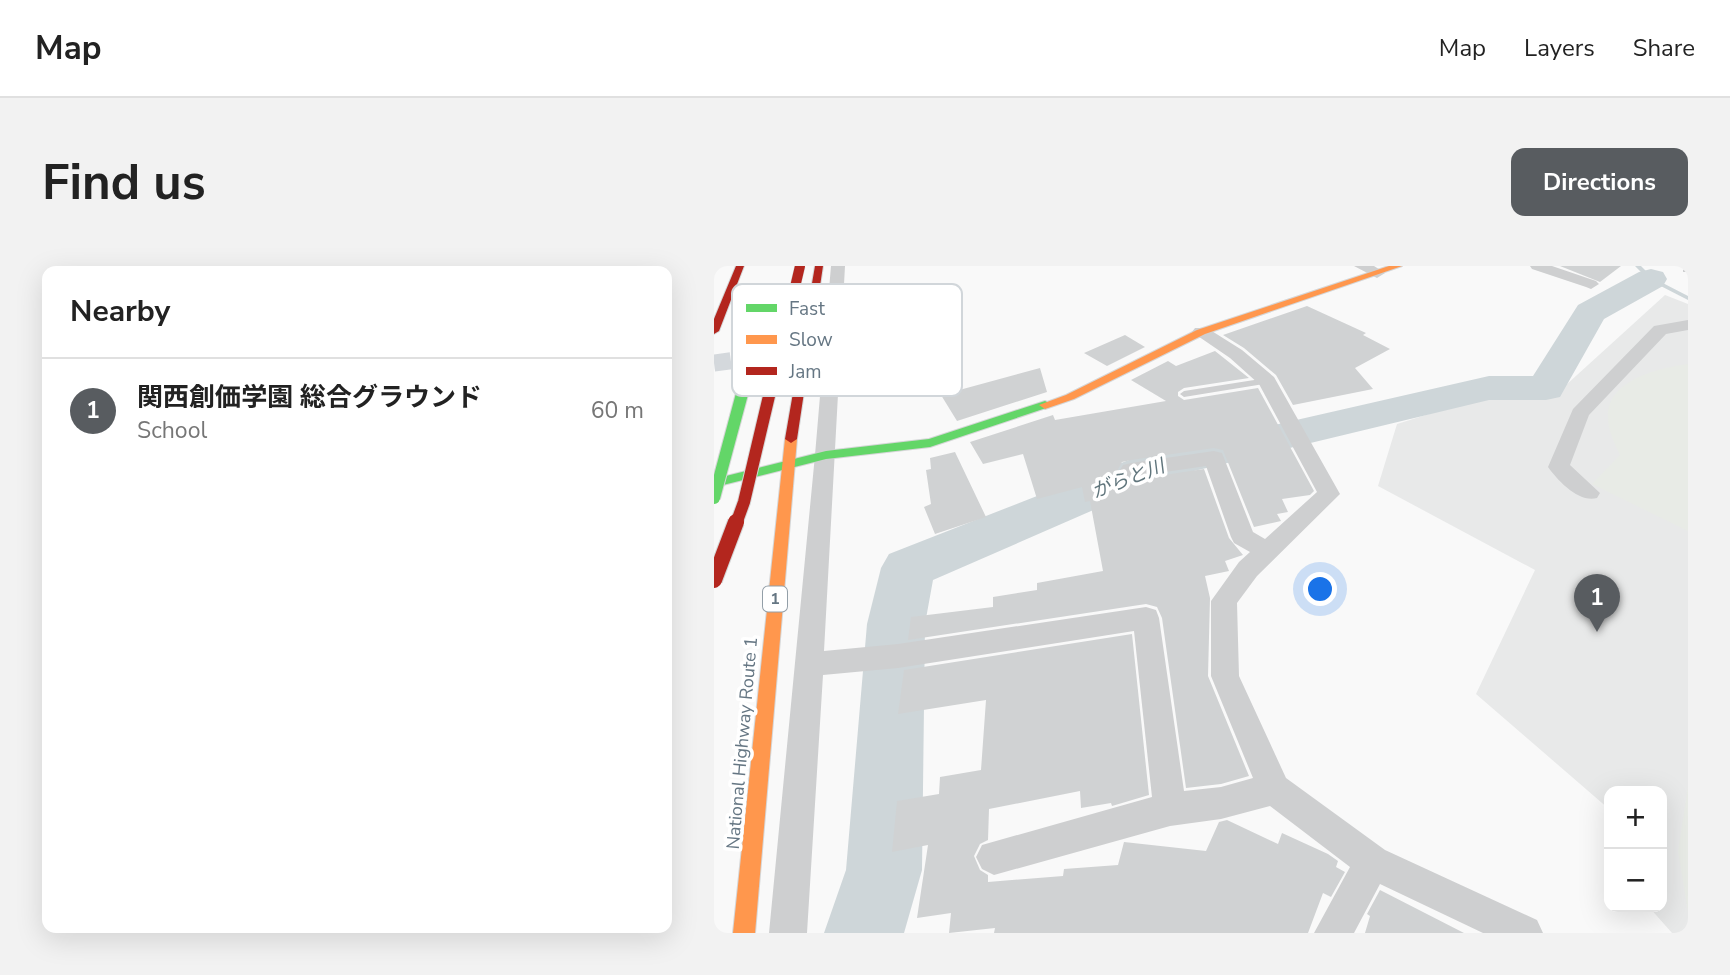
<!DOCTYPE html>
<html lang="en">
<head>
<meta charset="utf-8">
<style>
	body { margin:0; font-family:"Nunito Sans","Noto Sans JP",sans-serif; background:#f2f2f2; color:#222 }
	.controls { position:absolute; right:21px; bottom:21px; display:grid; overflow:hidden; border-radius:14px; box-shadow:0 7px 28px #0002 }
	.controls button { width:63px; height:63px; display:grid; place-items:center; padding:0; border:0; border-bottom:2px solid #e0e0e0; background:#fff; color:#222; font:35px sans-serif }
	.you { position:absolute; left:607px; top:324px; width:24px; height:24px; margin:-18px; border:5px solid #fff; border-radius:50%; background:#1a73e8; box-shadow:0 0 0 10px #1a73e833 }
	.badge { display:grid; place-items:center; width:46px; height:46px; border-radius:50%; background:#585c60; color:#fff; font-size:23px; font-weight:700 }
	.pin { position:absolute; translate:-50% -58px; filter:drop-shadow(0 2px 4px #0008) }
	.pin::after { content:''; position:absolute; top:37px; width:24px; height:21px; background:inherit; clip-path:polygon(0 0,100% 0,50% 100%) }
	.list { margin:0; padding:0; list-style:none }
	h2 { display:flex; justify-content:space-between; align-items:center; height:91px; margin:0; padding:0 28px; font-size:30px }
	h2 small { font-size:23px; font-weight:400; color:#767676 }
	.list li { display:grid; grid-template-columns:46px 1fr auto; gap:21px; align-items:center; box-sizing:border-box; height:105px; padding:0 28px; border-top:2px solid #e0e0e0 }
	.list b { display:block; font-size:26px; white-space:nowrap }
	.list p { margin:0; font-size:23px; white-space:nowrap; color:#767676 }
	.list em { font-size:23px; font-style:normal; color:#767676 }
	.map { position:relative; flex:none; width:974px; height:667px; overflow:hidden; border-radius:14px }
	header { display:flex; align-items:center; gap:42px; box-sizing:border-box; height:98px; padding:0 35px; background:#fff; border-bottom:2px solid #e0e0e0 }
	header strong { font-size:33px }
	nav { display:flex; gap:38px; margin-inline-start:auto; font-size:24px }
	.intro { display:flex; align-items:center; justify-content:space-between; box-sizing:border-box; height:168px; padding:0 42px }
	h1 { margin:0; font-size:49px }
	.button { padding:18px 32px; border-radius:14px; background:#585c60; color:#fff; font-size:24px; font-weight:700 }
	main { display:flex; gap:42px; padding:0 42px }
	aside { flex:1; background:#fff; border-radius:14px; box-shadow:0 7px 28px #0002 }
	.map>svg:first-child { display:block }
	.built { fill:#e8e9e9 }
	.green { fill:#e8ebe6 }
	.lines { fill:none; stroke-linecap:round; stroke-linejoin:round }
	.stream { fill:#ced6d9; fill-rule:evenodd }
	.river { fill:#ced6d9; fill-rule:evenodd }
	.building { fill:#d0d2d3 }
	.street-tunnel { stroke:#d4d8dc; stroke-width:17; stroke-dasharray:17 9; stroke-linecap:butt }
	.fast-casing { stroke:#d5d6d7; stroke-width:2 }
	.slow-casing { stroke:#d5d6d7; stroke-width:2 }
	.jam-casing { stroke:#d5d6d7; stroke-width:2 }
	.lane { fill:#cecfd0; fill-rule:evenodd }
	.street { fill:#cecfd0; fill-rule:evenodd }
	.fast { fill:#63d668; fill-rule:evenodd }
	.slow { fill:#ff974d; fill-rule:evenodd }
	.jam { fill:#b3261e; fill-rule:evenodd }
	.fast-bridge-far1-casing { stroke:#d5d6d6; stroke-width:11; stroke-linecap:butt }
	.fast-bridge-casing { stroke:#d5d6d6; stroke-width:14; stroke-linecap:butt }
	.jam-bridge-far2-casing { stroke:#d5d6d6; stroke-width:11; stroke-linecap:butt }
	.jam-bridge-far1-casing { stroke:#d5d6d6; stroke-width:14; stroke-linecap:butt }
	.jam-bridge-casing { stroke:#d5d6d6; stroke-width:18; stroke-linecap:butt }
	.fast-bridge-far1 { stroke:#63d668; stroke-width:10 }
	.fast-bridge { stroke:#63d668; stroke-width:12 }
	.jam-bridge-far2 { stroke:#b3261e; stroke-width:10 }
	.jam-bridge-far1 { stroke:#b3261e; stroke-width:12 }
	.jam-bridge { stroke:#b3261e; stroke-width:16 }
	.labels { text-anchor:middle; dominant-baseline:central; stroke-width:7; stroke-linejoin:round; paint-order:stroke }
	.shield { fill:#fff; stroke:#939fa8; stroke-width:2 }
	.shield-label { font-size:16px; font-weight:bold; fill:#657683 }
	.street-label { font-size:18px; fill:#657683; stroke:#fff }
	.water-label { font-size:19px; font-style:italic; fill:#60757c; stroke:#fff }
	.key { fill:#fff; stroke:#d1d6da; stroke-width:2 }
	.key-label { font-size:19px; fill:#657683 }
</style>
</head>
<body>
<header>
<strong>Map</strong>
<nav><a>Map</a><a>Layers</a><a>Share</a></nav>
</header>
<div class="intro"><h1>Find us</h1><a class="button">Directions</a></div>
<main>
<aside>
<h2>Nearby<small></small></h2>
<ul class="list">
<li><span class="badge">1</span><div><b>関西創価学園 総合グラウンド</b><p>School</p></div><em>60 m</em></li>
</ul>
</aside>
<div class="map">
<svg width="974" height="667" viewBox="0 0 974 667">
	<rect width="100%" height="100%" fill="#f9f9f9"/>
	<path class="built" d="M951,29l23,9v629h-16l-23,-26h13v-116h-53v18l-133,-115 59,-124 -157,-84 19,-62 99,-31 59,2z"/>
	<path class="green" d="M974,98v167l-96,-47 28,-29c-5,-11 -12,-24 -12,-37 -2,-38 51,-50 80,-54z
		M974,521v125l-10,-61z"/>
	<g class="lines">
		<path class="stream" d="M921,0h6l12,12 35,18v4l-39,-20z"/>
		<path class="river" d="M937,3l12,3 4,7 -4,7 -59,33 -44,78 -14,3h-57l-320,77 -236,103 -8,44 -3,246 -18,63h-80l22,-63 21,-246 14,-56 8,-14 250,-98 350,-80h44l45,-71 61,-33z"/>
	</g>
	<path class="building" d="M846,0h61l-21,16z
		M593,40l59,27 -3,2 27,14 -35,19 18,21 -80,16 -17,-30 -32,-27 -21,-13z
		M411,69l20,12 -38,19 -23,-13z
		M501,85l34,27 -65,10 -6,4v4l6,4 74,-12 56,103 -4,4 -28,4 6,13 -11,2 4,7 -27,6 -31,-77 -9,-2 -83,12 -9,2 -4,7 3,7 10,4 73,-11 25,69 14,17 -18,6 4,10 -24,5 5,22 -2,78 41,100 -28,8 -35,4 -24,-170 -5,-11 -11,-3 -238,36 3,-23 82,-10v-10l44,-7v-7l66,-12 -13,-70 -5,1 -3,-15 -45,12 -14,-45 -40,10 -13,-22 83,-27 2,5 111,-19 -35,-21 37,-19 8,5z
		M326,102l7,24 -90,29 -16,-26z
		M241,186l31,65 -51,17 -11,-27 7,-3 -5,-34 5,-1 -1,-11z
		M418,368l17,161 -37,11 -1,-3 -30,5 -1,-17 -91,18 -1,31 -8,4 -6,12 6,14 8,5v7l75,-6 1,-7 54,-4 6,-23 82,9 13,-29 8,-2 51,24 4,-11 46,21 10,7 -2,6 9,5 -14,25 -8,-4 -15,40h-314l1,-5 -46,5 2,-20 -34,5 11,-73 -36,7 5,-51 42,-7 1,-17 41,-7 5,-70 -88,14 6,-44z
		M666,624l84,43h-99l5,-17 -3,-2z"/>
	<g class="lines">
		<path class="street-tunnel" d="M0,97l120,-16"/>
		<defs>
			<path id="fast" d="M331,135l4,2v4l-119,40 -104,12 -107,27 -5,-1v-6l112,-28 103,-12z"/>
			<path id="slow" d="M675,0h13l-197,68 -131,65 -29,10 -6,-4 27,-10 131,-65z
				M77,169l6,4 -42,494h-22l52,-494z"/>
			<path id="jam" d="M22,0h8l-25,65 -5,3v-15z
				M101,0h8l-26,173 -6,4 -6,-4z"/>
		</defs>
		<use href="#fast" class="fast-casing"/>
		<use href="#slow" class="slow-casing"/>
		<use href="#jam" class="jam-casing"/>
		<path class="lane" d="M974,1v5h-5v-2z
			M553,112l3,1v4l-86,14 -4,-3 4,-3z"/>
		<path class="street" d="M117,0h14l-21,385 74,-7 248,-37 10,3 3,8 25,173 37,-4 32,-9 -42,-102v-75l28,-39 11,-10 -16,-9 -3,-6 -25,-71 -75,11 -8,-2 -3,-5 3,-5 8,-2 83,-12 8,2 31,79 12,7 52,-47 -58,-108 -29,-26 -38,-26 3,-4h12l35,22 32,27 66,117 -83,82 -20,27 2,73 47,102 99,72 152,70 6,13h-60l-103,-49 -26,49h-40l36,-66 -80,-61 -49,13 -51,7 -176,49 -12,-6 -6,-12 6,-12 170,-48 -18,-166 -236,37 -75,7 -16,258h-38l46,-478z
			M640,0h20l11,7 -8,5z
			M816,0h22l44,15 3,3 -8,5 -5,-2 -54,-18z
			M974,54v10l-22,4 -77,81 -19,50 30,28 -3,5c-18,5 -39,-17 -49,-31l25,-58 81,-83z"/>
		<use href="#fast" class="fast"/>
		<use href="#slow" class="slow"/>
		<use href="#jam" class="jam"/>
		<defs>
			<path id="fast-bridge-far1" d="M32,114l14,-52"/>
			<path id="fast-bridge" d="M0,232l32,-119"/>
			<path id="jam-bridge-far2" d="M59,114l27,-114"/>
			<path id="jam-bridge-far1" d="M22,258l8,-22 29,-123"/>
			<path id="jam-bridge" d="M0,314l22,-58"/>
		</defs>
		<use href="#fast-bridge-far1" class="fast-bridge-far1-casing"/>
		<use href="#fast-bridge" class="fast-bridge-casing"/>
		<use href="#jam-bridge-far2" class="jam-bridge-far2-casing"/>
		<use href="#jam-bridge-far1" class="jam-bridge-far1-casing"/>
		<use href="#jam-bridge" class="jam-bridge-casing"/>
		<use href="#fast-bridge-far1" class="fast-bridge-far1"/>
		<use href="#fast-bridge" class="fast-bridge"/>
		<use href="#jam-bridge-far2" class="jam-bridge-far2"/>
		<use href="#jam-bridge-far1" class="jam-bridge-far1"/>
		<use href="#jam-bridge" class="jam-bridge"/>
	</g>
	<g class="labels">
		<rect class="shield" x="49" y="320.5" width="24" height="25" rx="5"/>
		<g class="shield-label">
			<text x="61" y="333">1</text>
		</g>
		<g class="street-label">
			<text transform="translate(28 477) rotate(-85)">National Highway Route 1</text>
		</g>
		<g class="water-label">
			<text transform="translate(414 213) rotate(-21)">がらと川</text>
		</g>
	</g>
	<rect x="18" y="18" width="230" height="112" rx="10" class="key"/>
	<rect x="32" y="38" width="31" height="8" fill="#63d668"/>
	<rect x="32" y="69" width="31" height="9" fill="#ff974d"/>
	<rect x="32" y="101" width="31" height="8" fill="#b3261e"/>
	<g class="key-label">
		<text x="75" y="49">Fast</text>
		<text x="75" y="80">Slow</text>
		<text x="75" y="112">Jam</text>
	</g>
</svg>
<div class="controls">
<button>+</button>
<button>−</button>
</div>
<div class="you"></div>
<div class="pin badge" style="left:883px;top:366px">1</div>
</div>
</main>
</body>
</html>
